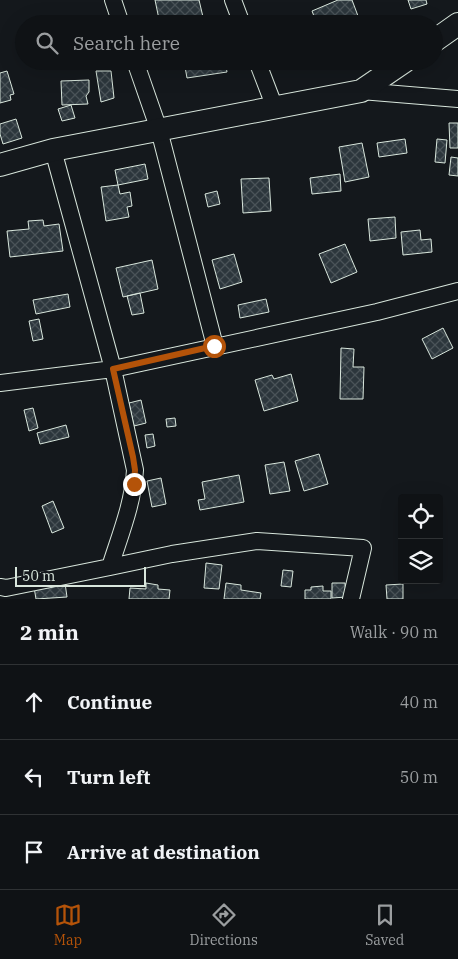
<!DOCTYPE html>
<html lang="en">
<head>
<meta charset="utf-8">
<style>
	body { margin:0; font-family:"IBM Plex Serif",serif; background:#1d2022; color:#f1f3f6 }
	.controls { position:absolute; right:15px; bottom:15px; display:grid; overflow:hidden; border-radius:5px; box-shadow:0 5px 20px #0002 }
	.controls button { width:45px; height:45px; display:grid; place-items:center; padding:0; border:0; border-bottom:1px solid #2f3234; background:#0f1215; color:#f1f3f6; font:25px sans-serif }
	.scale { position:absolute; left:15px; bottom:12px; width:131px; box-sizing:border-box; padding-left:5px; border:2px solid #d8e6dc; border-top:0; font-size:14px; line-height:18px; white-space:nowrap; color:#d8e6dc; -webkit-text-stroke:4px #14181c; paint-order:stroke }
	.stop { position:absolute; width:15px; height:15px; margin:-11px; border:4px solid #b45309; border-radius:50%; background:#fff }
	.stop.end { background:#b45309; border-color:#fff; box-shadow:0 1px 5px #0008 }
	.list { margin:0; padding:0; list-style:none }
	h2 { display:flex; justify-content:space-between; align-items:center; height:65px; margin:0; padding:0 20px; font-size:21px }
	h2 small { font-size:16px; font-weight:400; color:#9b9ea0 }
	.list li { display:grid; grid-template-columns:32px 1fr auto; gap:15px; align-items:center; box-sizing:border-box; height:75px; padding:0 20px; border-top:1px solid #2f3234 }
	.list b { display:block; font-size:19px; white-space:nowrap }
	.list em { font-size:16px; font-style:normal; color:#9b9ea0 }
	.icon { flex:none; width:28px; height:28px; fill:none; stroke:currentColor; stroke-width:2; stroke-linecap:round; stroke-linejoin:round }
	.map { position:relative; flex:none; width:458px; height:599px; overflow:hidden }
	.search { position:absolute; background:#0f1215; box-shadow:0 5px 20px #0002; left:15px; right:15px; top:15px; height:55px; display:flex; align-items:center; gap:12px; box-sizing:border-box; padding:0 18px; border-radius:28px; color:#9b9ea0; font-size:19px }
	.sheet { height:290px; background:#0f1215 }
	nav { display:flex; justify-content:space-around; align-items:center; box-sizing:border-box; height:70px; border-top:1px solid #2f3234; background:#0f1215; font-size:14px; color:#9b9ea0 }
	nav a { display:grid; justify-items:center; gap:2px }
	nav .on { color:#b45309 }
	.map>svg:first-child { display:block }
	.building { fill:url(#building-cross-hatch); stroke:#d8e6dc }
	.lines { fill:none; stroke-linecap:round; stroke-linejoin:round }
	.street-casing { stroke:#d8e6dc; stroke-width:18 }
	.secondary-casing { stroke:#d8e6dc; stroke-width:24 }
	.street { stroke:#14181c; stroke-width:16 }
	.secondary { stroke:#14181c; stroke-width:22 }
	.route { stroke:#b45309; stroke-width:6 }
</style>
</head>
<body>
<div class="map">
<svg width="458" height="599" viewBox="0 0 458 599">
	<defs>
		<pattern id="building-cross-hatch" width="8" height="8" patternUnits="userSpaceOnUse" patternTransform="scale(1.25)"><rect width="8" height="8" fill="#2c363c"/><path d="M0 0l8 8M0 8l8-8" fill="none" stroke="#4a5358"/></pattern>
	</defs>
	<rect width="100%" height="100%" fill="#14181c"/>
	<path class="building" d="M155,0h44l4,17 -29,7h-14z
		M338,0h14l6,16 -8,3 1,5h-34l-5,-13z
		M408,0h18l1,4 -16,5z
		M184,61h41l2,11 -40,6z
		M7,71l7,23 -4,1 1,5 -11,3v-30z
		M96,71h15l3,27 -13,4z
		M89,80v12l-3,4 2,8 -26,1 -1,-24z
		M71,105l4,13 -13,3 -4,-12z
		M16,119l6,19 -19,6 -3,-10v-10z
		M449,123h9v25h-8z
		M405,139l2,14 -28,4 -2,-14z
		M437,139l10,1 -2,23 -10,-1z
		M362,143l7,34 -24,5 -6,-35z
		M451,157l7,1v18l-9,-1z
		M145,164l3,15 -30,6 -3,-15z
		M340,174l1,17 -29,3 -2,-16z
		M269,178l2,33 -28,2 -2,-34z
		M118,185l2,9 10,-2 2,14 -5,1 2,10 -23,4 -5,-34z
		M217,191l3,13 -12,3 -3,-13z
		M395,217l1,21 -26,3 -2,-22z
		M43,220l1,6 15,-2 4,27 -53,6 -3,-26 22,-2 -1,-8z
		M420,230l1,10 10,-1 1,13 -29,3 -2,-23z
		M345,244l12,28 -26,11 -12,-29z
		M234,254l8,28 -22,7 -8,-29z
		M152,260l6,29 -35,8 -7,-29z
		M140,293l4,20 -12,2 -5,-19z
		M68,294l2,13 -34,7 -3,-14z
		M266,299l3,13 -29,6 -2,-13z
		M39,319l4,20 -10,2 -4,-20z
		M443,328l10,20 -21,11 -10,-20z
		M341,348l13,1 -1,18h11l-1,32h-23z
		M291,374l7,27 -34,10 -9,-31 17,-5 2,4z
		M141,400l5,23 -12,3 -5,-23z
		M33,408l5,20 -9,3 -5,-21z
		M175,418l1,8 -9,1 -1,-8z
		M66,425l3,12 -29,7 -3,-11z
		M153,434l2,12 -8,2 -2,-13z
		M319,454l9,30 -24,7 -9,-30z
		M284,462l6,29 -20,3 -5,-29z
		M239,475l5,27 -44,8 -2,-10 7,-1 -3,-17z
		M161,478l5,26 -14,3 -5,-26z
		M53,501l11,27 -12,5 -10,-27z
		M206,563l16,2 -3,24 -15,-1z
		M283,570l10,1 -2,16 -10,-1z
		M65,583l2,14 -31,2 -2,-12z
		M146,583l12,2v4l12,1 -1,9h-40l1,-11 16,1z
		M226,583l15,2v5l20,3 -1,6h-36z
		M332,583h13l1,14 -14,1z
		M403,584v15h-16l-1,-14z
		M323,586v5h8v8h-26v-9h6v-3z"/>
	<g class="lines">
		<defs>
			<path id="street" d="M113,0l8,24
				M233,0l9,24
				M135,61l24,69 56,216
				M257,61l18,47
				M361,91l97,8
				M0,383l113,-14 264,-57 81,-21
				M110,567l62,-13 85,-13 106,7 -12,51
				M0,587l6,1 104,-21c10,-32 23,-63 25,-97l-22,-101 -60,-219"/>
			<path id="secondary" d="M434,41l24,-17
				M0,165l53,-15 308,-59 44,-30"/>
		</defs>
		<use href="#street" class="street-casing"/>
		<use href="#secondary" class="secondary-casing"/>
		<use href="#street" class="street"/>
		<use href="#secondary" class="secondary"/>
	</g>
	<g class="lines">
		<path class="route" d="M134,484l1,-14 -2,-13 -20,-88 101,-23"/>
	</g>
</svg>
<div class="controls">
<button><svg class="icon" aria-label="locate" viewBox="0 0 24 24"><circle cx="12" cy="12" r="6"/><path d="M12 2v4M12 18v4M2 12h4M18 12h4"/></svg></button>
<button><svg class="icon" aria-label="layers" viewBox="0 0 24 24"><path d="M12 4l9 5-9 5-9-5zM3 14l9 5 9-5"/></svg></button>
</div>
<div class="scale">50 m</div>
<div class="stop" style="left:214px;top:346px"></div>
<div class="stop end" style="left:134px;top:484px"></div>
<div class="search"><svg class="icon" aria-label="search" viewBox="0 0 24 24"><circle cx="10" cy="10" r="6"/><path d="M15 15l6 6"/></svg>Search here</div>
</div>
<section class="sheet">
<h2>2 min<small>Walk · 90 m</small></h2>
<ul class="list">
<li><svg class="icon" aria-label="ahead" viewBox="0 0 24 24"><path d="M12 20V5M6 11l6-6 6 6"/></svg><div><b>Continue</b></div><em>40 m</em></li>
<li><svg class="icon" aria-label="left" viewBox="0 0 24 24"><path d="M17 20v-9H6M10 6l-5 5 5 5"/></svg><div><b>Turn left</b></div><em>50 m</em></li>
<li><svg class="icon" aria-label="arrive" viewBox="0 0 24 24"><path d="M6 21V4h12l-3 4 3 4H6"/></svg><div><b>Arrive at destination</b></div></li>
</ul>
</section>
<nav>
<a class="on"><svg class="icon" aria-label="map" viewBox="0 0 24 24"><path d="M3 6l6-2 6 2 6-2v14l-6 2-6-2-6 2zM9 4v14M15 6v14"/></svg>Map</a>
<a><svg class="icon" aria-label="directions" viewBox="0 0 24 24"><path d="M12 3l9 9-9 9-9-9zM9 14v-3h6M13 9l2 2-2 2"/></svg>Directions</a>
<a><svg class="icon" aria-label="saved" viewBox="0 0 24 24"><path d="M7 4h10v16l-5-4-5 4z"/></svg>Saved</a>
</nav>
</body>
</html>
